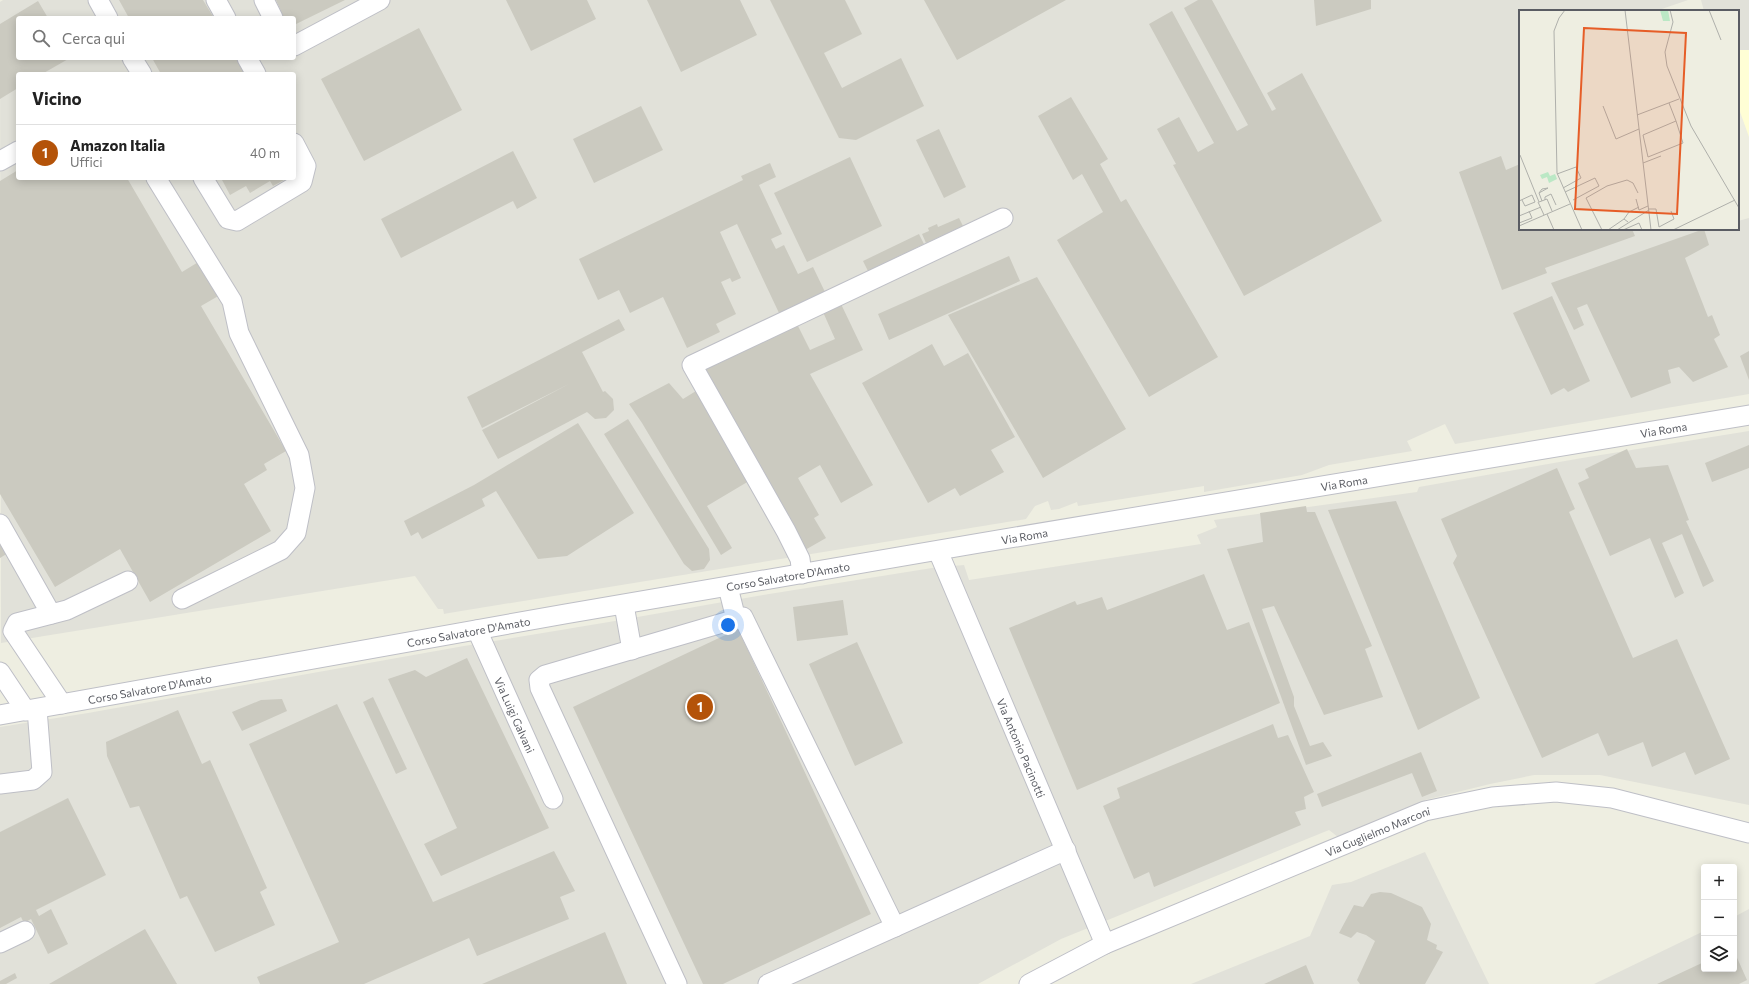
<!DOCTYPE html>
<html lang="it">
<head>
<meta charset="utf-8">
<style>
	body { margin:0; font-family:Commissioner,sans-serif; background:#f6f6f6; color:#222 }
	.controls { position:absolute; right:12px; bottom:12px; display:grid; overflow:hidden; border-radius:4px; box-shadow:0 2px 10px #0003 }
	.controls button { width:36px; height:36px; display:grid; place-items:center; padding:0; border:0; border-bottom:1px solid #e0e0e0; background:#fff; color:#222; font:20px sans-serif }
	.you { position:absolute; left:728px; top:625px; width:14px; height:14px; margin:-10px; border:3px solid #fff; border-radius:50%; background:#1a73e8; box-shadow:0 0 0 6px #1a73e833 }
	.badge { display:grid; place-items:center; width:26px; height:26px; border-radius:50%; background:#b45309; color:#fff; font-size:13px; font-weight:700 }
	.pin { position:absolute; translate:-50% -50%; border:2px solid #fff; box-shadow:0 1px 4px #0006 }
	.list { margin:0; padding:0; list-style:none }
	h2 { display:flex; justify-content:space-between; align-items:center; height:52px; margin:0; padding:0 16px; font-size:17px }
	h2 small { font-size:13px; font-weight:400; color:#767676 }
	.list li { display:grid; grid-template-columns:26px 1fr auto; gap:12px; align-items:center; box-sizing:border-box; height:56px; padding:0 16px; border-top:1px solid #e0e0e0 }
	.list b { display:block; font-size:15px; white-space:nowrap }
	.list p { margin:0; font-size:13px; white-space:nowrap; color:#767676 }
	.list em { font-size:13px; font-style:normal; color:#767676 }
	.icon { flex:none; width:22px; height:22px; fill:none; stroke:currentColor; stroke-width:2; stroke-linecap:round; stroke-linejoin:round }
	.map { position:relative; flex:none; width:1749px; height:984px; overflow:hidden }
	.search { position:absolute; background:#fff; box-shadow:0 2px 10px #0003; left:16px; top:16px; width:280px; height:44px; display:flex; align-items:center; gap:10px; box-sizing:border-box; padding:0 14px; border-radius:4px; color:#767676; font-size:15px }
	.panel { position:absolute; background:#fff; box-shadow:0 2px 10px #0003; left:16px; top:72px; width:280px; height:108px; border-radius:4px }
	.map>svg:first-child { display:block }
	.commercial { fill:#fffed5 }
	.industrial { fill:#e1e1d9; fill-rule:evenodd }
	.building { fill:#cbcac0 }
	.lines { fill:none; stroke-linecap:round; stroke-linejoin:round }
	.minor-casing { stroke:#bebfc6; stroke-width:21 }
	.minor { stroke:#fff; stroke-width:19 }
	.labels { text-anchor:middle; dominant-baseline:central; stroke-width:3; stroke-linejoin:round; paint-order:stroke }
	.street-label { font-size:11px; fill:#5a5c63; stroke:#fff }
	.inset-road { fill:none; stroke:#afb0ab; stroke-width:1 }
	.view { fill:#e65d27; fill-opacity:0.15; stroke:#e65d27; stroke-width:2 }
	.inset-edge { fill:none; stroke:#5a5c63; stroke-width:2 }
</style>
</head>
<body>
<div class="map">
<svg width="1749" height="984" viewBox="0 0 1749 984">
	<rect width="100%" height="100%" fill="#eeeee1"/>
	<path class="commercial" d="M1738,50h11v87l-11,-31z"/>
	<path class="industrial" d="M3,0h1685l-32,11h-136v218h218v-8l11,-3v176l-294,50 -10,-20 -38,17 5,10 -83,14 -27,10 -98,17v-6l-126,20 -1,-4 -18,7 -8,1 -3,-9 -13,5 -9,13 -577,94 -5,1 -1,-5h-5l-23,-33 -414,67 -1,-641zM18,18h276v40h-276zM18,74h276v104h-276z
		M1701,0h48v50h-11v-39h-34z
		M1749,431v374l-149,-30h-66l-44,9 -65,16 2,8 -89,29 -9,-7 -268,109 -83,45h-978v-257l88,-14 376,-67 145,-24 154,-27 169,-27 32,-3 5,15 232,-36 -4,-9 20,-8 -3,-7 203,-28 2,-5 163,-29z
		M1425,852l64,132h-298l119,-48 22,-51 19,-3z
		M1749,909v75h-155l110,-53v38h30v-52z"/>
	<path class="building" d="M119,0h84l11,18h-85z
		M276,0h69l-51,25v-7h-10z
		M506,0h81l9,19 -65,32z
		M647,0h93l17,35 -76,37z
		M770,0h75l17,34 -38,19 18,35 59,-30 23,48 -68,34 -17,-2z
		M924,0h142l-109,60z
		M1198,0h14l60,111 4,-2 -9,-16 35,-20 80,148 -138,75 -71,-131 3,-1 -19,-35 22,-12 19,35 16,-9 -65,-119 23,-13 65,120 11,-6 -64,-117z
		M1314,0h57v9l-55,17z
		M38,1l10,17h-30v40h52l-28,16h-24v14l-18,11v-75z
		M419,28l43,82 -98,51 -43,-82z
		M152,58h85l9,16h-85z
		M1071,97l37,62 -8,5 21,38 5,-3 92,158 -69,40 -92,-157 46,-28 -21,-38 -9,6 -35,-64z
		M641,106l22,44 -69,33 -21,-44z
		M939,129l27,58 -22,11 -28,-58z
		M513,151l24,47 -20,11 -4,-8 -112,57 -20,-39z
		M1501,156l5,14 14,-6v65h112l3,7 -90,32 2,5 -45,17 -43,-118z
		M850,157l32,69 -75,36 -33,-69z
		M770,163l6,14 -17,8 23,49 -11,5 5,10 8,-4 14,29 15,-7 12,25 -46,21 -42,-89 -17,8 21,46 -9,4 -2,-4 -9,4 15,32 -20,10 4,8 -33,16 -24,-51 -33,16 -11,-23 -21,10 -19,-41 164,-79 -2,-4z
		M18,170v8h109l55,94 18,-11 20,34 -19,11 85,145 -22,13 3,6 -23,14 27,47 -121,71 -30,-53 -65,38 -55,-93v-313z
		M221,178h62l1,2 -11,6 -3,-5 -20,12 -4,-7 -16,9z
		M959,218l4,8 -37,17 -4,-9 7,-3 -1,-3 9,-4 1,3z
		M1704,229l5,16 -24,13 23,59 4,-2 8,20 -6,4 14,28 -35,15 -14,-15 -11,3 3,13 -40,15 -44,-94 -10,4 7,17 -10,5 -23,-47z
		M919,234l5,10 -56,27 -5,-10z
		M1009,256l11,25 -131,59 -11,-26z
		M1037,277l89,152 -83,49 -95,-163z
		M1552,296l38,85 -22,11 -4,-4 -13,7 -38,-82z
		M841,304l22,46 -53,24 63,111 -32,18 -21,-38 -22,13 21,37 -5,3 12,20 -21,12 -102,-182 93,-46 14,28 25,-11 -12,-27z
		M619,319l6,11 -43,22 21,40 2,-1 8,8 1,11 -8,8 -11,1 -8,-7 -89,47 -16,-29 87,-46 -87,44 -15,-31z
		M932,344l12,22 24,-13 47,84 -24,13 13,22 -44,24 -5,-8 -27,15 -66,-120z
		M1749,351v29l-9,-24z
		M669,383l14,16 13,-8 53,90 -42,25 25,42 -11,7 -79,-132 -13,-19z
		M628,419l81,130 1,11 -6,9 -12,2 -8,-7 -80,-130z
		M578,423l56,90 -67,43 -29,3 -42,-68 -14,8 3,7 -63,33 -4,-7 -7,4 -7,-15 70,-36z
		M1749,445v23l-37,14 -7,-19z
		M1627,449l9,19 32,-3 21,55 -3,1 28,60 -11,6 -21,-53 -20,9 22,50 -9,5 -25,-60 -40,18 -32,-73 11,-5 -4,-9z
		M1557,468l18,41 -6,3 64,146 44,-19 53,120 -35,16 -10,-23 -33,15 -9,-25 -35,14 -10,-23 -56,25 -89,-195 4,-7 -16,-37z
		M1396,501l84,197 -62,32 -90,-220z
		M1306,506l1,6h8l57,134 -7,3 18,48 -59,18 -50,-109 -12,3 32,88v9l16,40 13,-4 9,14 -26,9 -79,-216 36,-7 -3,-29z
		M0,539l8,14 -8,5z
		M1204,574l23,56 22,-8 31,81 -203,87 -68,-162 66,-27 2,4 25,-8 5,13z
		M843,600l5,35 -51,6 -4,-34z
		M738,629l133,285 -148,70h-20l-130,-277z
		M857,642l46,101 -48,23 -46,-102z
		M467,658l82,170 -108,48 -17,-32 33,-16 -69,-149 27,-9 11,7z
		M373,697l34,72 -11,5 -33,-72z
		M282,699l5,12 -45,20 -10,-19 29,-12z
		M337,704l96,198 121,-51 21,40 -15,6 9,22 -92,37 -8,-18 -105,46h-104l-3,-7 82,-35 -90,-198z
		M178,710l24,54 8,-4 57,128 -7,4 15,33 -60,27 -28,-56 -7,3 -41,-93 -9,2 -23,-52 -1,-14z
		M1273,724l5,14 10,-3 26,57 -10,5 2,12 -11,3 6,13 -147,62 -5,-15 -15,7 -31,-73 17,-8 -3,-10z
		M1421,752l16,39 -15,6 -10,-24 -90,34 -5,-13z
		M68,798l38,77 -70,35 3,6 12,-7 17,35 -20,10 -17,-35 -7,4 -3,-6 -21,11v-96z
		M1380,892l11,1 31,14 9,17 -4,16 10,5 -1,4 7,3 -18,32h-65l-3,-4 18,-39 -9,-6 -9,-3 -6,6 -12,-5 15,-28 9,2 8,-13z
		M145,929l32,55h-128z
		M605,932l22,52h-145z
		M1734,951l13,29 -8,4h-82l47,-22v7h30z
		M1306,965l8,19h-50z
		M15,973l2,5 -11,6h-6v-3z"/>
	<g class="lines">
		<defs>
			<g id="minor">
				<path d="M98,0l10,18"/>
				<path d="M216,0l10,18"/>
				<path d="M264,0l9,18"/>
				<path d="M294,46l86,-46"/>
				<path d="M132,58l10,16"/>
				<path d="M247,58l9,16"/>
				<path d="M0,161l18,-10"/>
				<path d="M156,178l76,123 7,32 60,122 6,33 -9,45 -15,17 -99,49"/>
				<path d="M203,178l25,41 9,2 65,-39 4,-16 -12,-23"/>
				<path d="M0,524l51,90"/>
				<path id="s1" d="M938,551l167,393"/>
				<path d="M802,574l-2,-15 -14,-28 -94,-166 311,-147"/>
				<path d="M728,587l8,32"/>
				<path d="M624,605l8,45"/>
				<path id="s2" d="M477,630l76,169"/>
				<path d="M0,672l26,39"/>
				<path d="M62,704l-49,-73 4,-8 50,-13 61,-29"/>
				<path id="s3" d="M0,715l565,-101 409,-70 775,-129"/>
				<path d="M0,784l33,-4 9,-8 -5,-63"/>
				<path d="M0,943l25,-12"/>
				<path d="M677,984l-137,-296 -1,-8 6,-5 198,-58 152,310"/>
				<path d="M768,984l298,-134"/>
				<path id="s4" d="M1029,984l76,-40 320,-133 67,-14 64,-5 56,6 137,35"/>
			</g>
		</defs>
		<use href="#minor" class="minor-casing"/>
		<use href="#minor" class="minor"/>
	</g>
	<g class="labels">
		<g class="street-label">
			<text stroke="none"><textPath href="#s3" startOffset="1688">Via Roma</textPath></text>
			<text stroke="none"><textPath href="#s3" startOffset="1364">Via Roma</textPath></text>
			<text stroke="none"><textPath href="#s3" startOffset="1040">Via Roma</textPath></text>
			<text stroke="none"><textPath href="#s3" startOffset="800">Corso Salvatore D'Amato</textPath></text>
			<text stroke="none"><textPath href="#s3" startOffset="476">Corso Salvatore D'Amato</textPath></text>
			<text stroke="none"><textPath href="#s3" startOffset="152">Corso Salvatore D'Amato</textPath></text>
			<text stroke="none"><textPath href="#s2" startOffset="93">Via Luigi Galvani</textPath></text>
			<text stroke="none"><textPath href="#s1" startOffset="214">Via Antonio Pacinotti</textPath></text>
			<text stroke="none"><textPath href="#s4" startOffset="381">Via Guglielmo Marconi</textPath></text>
		</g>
	</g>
	<g transform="translate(1519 10)">
		<rect width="220" height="220" fill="#eeeee1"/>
		<path d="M141,0h8l2,11h-7zM29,162l2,4 5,-2 2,5 -8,4 -2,-6 -5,2 -2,-4z" fill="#bbe8c5"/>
		<path class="inset-road" d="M46,0l-6,8 -5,13 3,142 25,57M106,0l26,220M151,0l3,12 -8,30 2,14 24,60 48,82M190,0l12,30M150,93l7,18 -33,14 5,22 35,-14 -7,-22M84,96l13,33 23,-10M118,105l42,-16M1,145l19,47 8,-3 5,12M124,153l18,-7M38,164l19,-7 5,11 -18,10M46,182l30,-14 4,8 -26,14M20,183l9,-5 -6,1 -3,4 3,8M117,189l3,11 9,-4M26,190v-3l6,-3 5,11M0,191l13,-6 3,7 -10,4 -3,-6M19,192l6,13M129,199h8l3,18 15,-8 -3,-8M28,204l7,16M0,206l22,-9M105,209l5,-7 10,-5M0,213l13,-5 -3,-7M0,216l51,-22M83,220l-16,-32 21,-12 20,-6 6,3 5,10M89,220l16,-11 4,3M98,220l32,-20M104,220l16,-7 3,7M154,220l62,-30"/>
		<path class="view" d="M65,18l102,5 -9,181 -102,-5z"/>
		<rect width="220" height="220" class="inset-edge"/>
	</g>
</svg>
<div class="controls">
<button>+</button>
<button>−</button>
<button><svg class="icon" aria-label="layers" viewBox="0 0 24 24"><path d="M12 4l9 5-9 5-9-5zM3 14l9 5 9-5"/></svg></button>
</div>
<div class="you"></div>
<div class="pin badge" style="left:700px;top:707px">1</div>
<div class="search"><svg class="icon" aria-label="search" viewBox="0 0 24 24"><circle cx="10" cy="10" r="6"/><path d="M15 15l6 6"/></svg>Cerca qui</div>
<section class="panel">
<h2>Vicino<small></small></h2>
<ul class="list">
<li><span class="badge">1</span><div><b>Amazon Italia</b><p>Uffici</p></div><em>40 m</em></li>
</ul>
</section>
</div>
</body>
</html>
